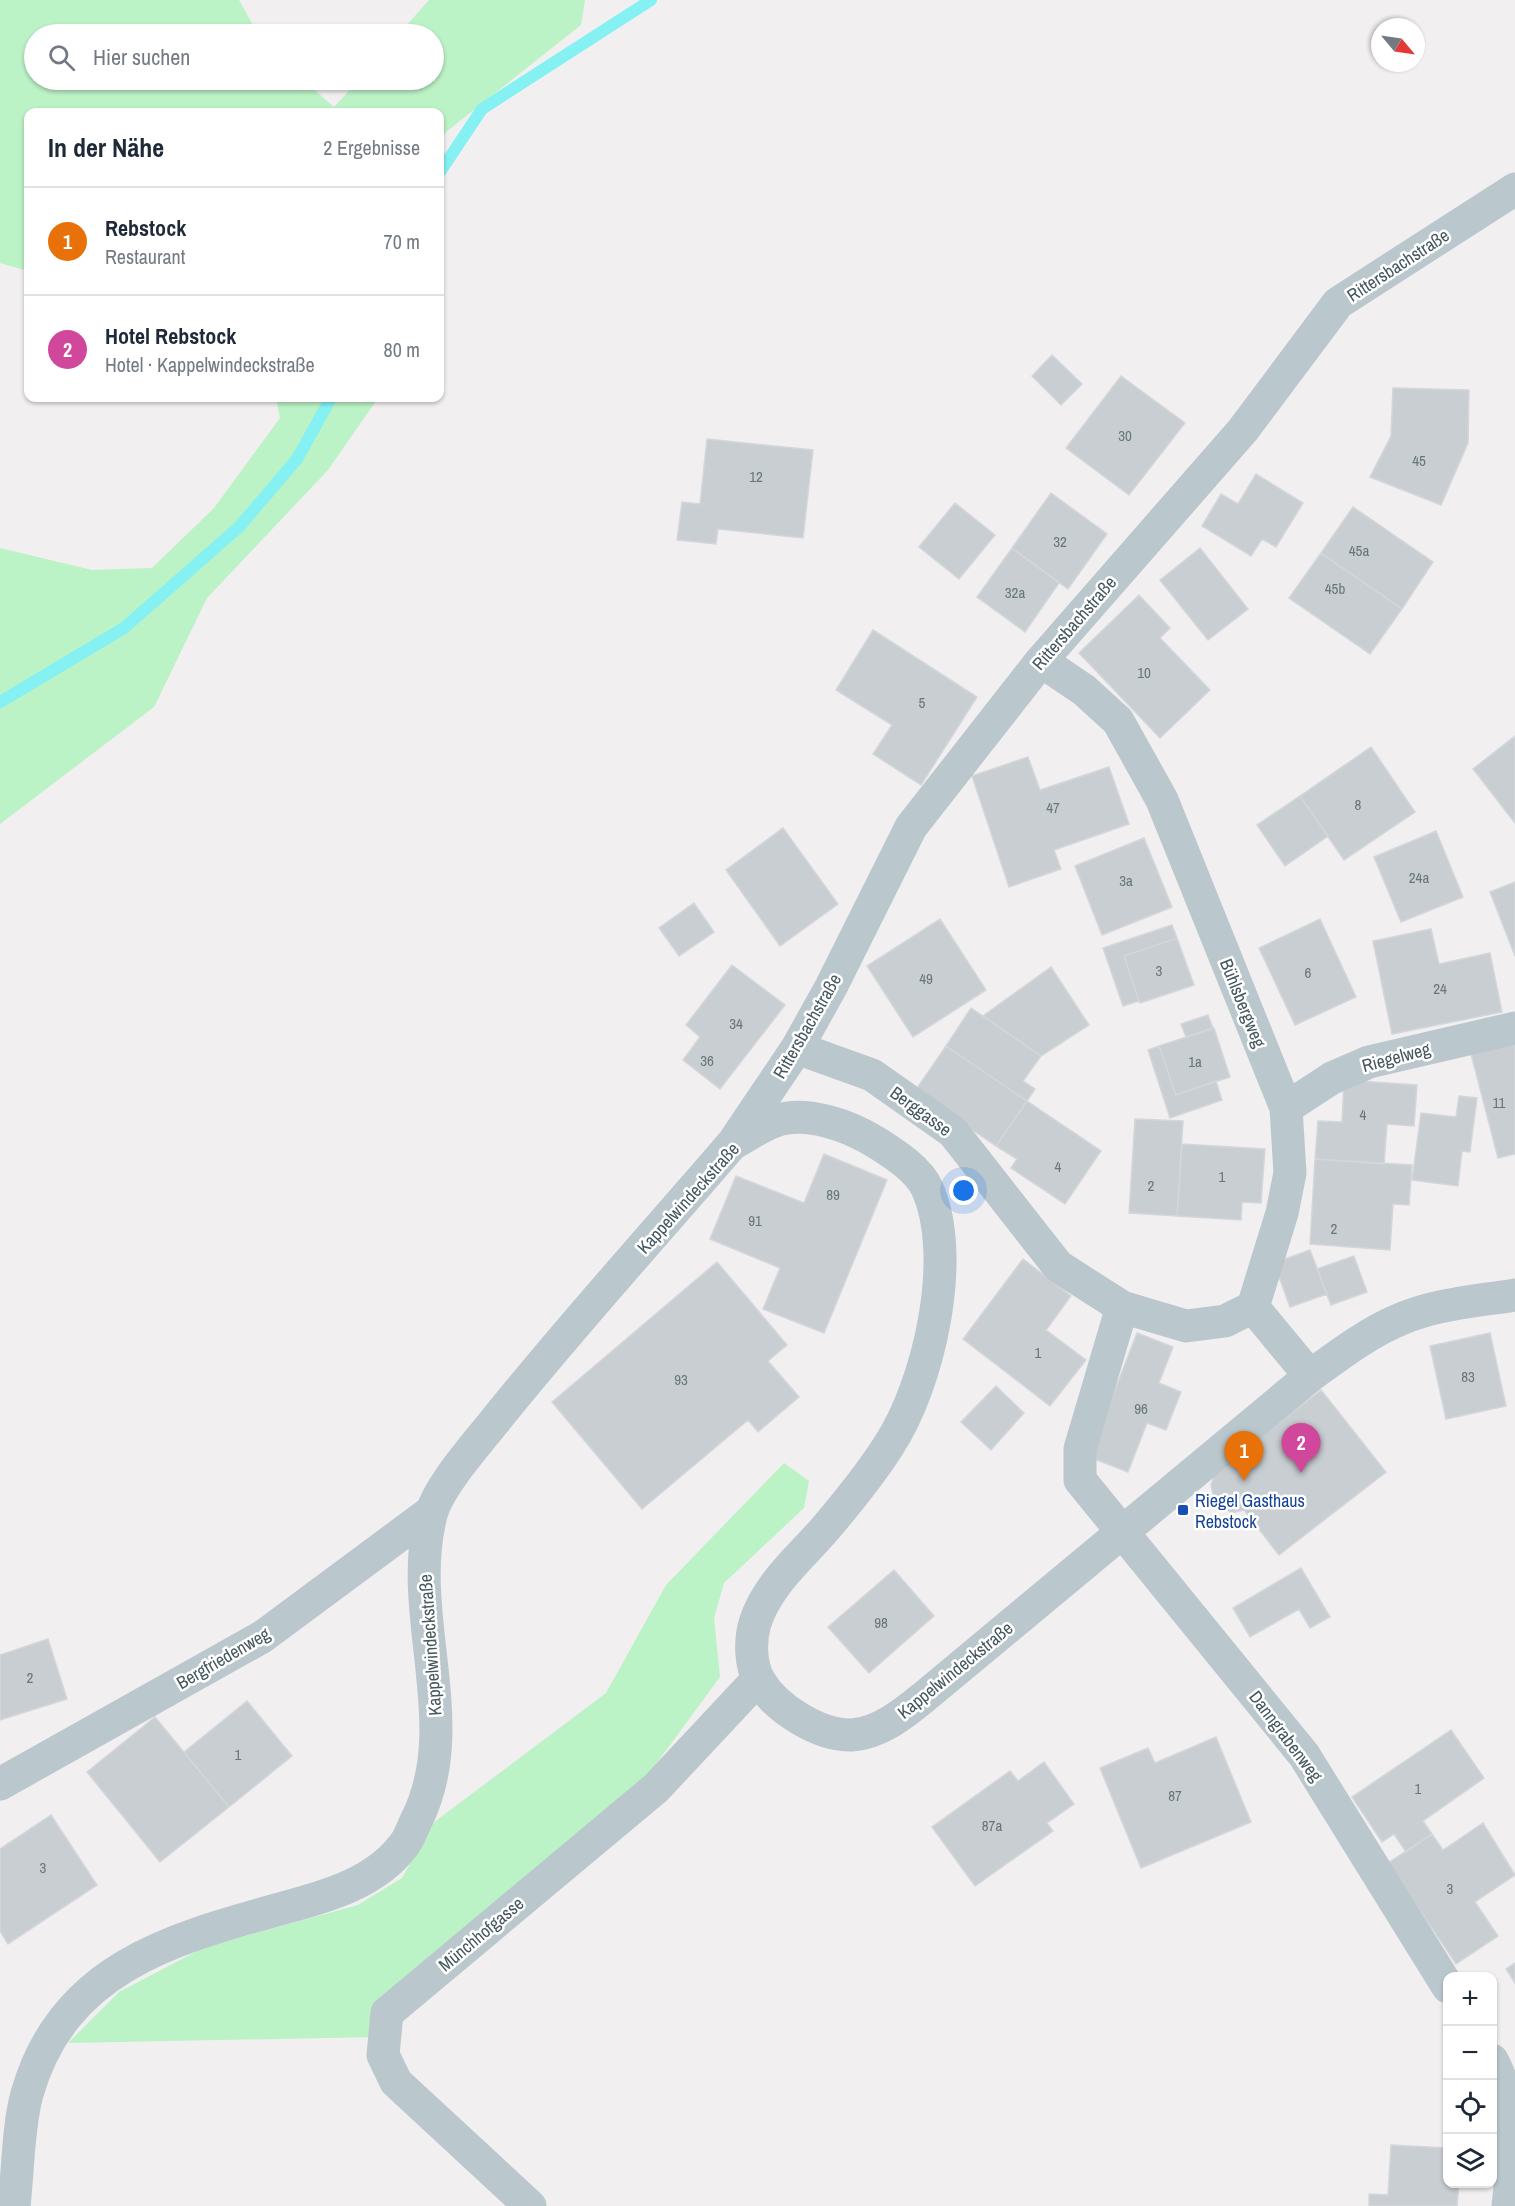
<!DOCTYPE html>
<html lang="de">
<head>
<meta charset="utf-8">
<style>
	body { margin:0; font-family:"Archivo Narrow",sans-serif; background:#f6f6f7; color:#1f2937 }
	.controls { position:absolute; right:18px; bottom:18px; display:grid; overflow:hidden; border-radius:12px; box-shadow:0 2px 4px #0004 }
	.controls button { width:54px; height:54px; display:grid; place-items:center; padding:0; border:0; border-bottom:2px solid #e0e1e3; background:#fff; color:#1f2937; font:30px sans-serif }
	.compass { position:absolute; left:1371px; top:18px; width:54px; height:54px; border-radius:50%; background:#fff; box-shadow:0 2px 4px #0004; rotate:119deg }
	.you { position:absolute; left:964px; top:1191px; width:21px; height:21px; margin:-15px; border:4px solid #fff; border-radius:50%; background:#1a73e8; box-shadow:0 0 0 9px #1a73e833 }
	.badge { display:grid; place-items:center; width:39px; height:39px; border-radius:50%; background:#2563eb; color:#fff; font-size:20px; font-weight:700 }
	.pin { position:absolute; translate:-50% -50px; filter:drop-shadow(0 2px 3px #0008) }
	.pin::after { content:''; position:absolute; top:32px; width:21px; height:18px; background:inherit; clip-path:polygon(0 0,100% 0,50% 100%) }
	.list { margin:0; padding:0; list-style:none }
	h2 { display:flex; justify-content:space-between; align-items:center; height:78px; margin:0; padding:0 24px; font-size:26px }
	h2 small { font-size:20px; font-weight:400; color:#747a83 }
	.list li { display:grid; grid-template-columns:39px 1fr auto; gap:18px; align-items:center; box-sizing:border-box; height:108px; padding:0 24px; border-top:2px solid #e0e1e3 }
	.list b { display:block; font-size:22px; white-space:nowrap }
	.list p { margin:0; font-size:20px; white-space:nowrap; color:#747a83 }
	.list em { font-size:20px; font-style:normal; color:#747a83 }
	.icon { flex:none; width:33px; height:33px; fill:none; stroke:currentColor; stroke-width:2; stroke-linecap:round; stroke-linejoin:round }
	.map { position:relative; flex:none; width:1515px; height:2206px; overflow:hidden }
	.search { position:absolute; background:#fff; box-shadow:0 2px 4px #0004; left:24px; top:24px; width:420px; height:66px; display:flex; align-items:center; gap:15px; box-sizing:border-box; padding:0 21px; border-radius:33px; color:#747a83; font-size:22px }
	.panel { position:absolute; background:#fff; box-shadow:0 2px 4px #0004; left:24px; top:108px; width:420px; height:294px; border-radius:12px }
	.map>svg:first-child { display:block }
	.green { fill:#bbf2c6 }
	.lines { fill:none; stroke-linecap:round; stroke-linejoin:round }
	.stream { stroke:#85f1f2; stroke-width:12 }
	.building { fill:#c9ced2; stroke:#d3d7db; stroke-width:1.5 }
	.minor { stroke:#bac8cd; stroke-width:33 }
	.transit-dot { fill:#1a4fb4; stroke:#fff; stroke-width:2 }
	.labels { text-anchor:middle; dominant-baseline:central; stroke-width:5; stroke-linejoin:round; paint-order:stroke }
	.number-label { font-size:15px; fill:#67767b }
	.street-label { font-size:18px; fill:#46585e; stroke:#fff }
	.transit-label { font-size:18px; fill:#164399; stroke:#fff; text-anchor:start }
</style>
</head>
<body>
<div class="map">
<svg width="1515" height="2206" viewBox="0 0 1515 2206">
	<rect width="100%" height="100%" fill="#f2eff0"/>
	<path class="green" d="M0,0h239l19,34h-224v46h269l31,27 25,-27h75v-46h-35l30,-34h156l-4,25 -135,107 -6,10v-30h-412v159l-28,-8z
		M276,398h102l-50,72 -121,128 -53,109 -154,117v-276l92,22 60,-2 62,-60 66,-90z
		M784,1463l25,18 -5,27 -80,75 -10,35 6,59 -75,102 -267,258 -310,6 51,-51 86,-45 153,-42 44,-27 31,-55 173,-130 60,-108z"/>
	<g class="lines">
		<path class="stream" d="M440,172l42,-63 169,-109
			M0,702l124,-74 115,-101 58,-68 34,-61"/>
	</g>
	<path class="building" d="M1052,355l30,29 -21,21 -29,-29z
		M1121,376l64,47 -56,72 -63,-47z
		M1393,388l76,2 -1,53 -27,62 -71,-28 21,-41z
		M707,439l106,11 -10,88 -85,-9 -2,15 -39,-4 5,-38 18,2z
		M1256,474l47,29 -27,44 -14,-8 -11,17 -49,-30 19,-32 17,10z
		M1051,493l56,41 -39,55 -56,-41z
		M955,503l40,32 -36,44 -40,-32z
		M1353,507l80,55 -31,47 -81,-56z
		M1012,548l47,35 -34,49 -48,-35z
		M1200,548l48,61 -40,31 -48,-60z
		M1321,553l81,56 -32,45 -81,-56z
		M1139,595l31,33 -10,10 50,52 -50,48 -81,-85z
		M873,630l104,67 -56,88 -48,-31 19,-29 -56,-35z
		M1515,736v87l-42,-54z
		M1371,747l44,65 -71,48 -44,-64z
		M1028,757l12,33 69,-23 20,57 -75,26 7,19 -52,18 -37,-111z
		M1300,796l28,40 -43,30 -28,-41z
		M783,828l55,76 -58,42 -54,-76z
		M1436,831l27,66 -62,25 -27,-65z
		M1144,838l28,69 -70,28 -27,-69z
		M1515,882v74l-25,-64z
		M694,903l20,29 -35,24 -20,-28z
		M940,919l46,71 -73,47 -46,-71z
		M1320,919l36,78 -61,28 -36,-77z
		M1172,925l5,13 -53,18 15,45 -16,5 -20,-58z
		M1431,929l8,35 51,-11 12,59 -110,22 -19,-93z
		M1177,938l17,47 -54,18 -16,-47z
		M732,965l53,40 -65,84 -37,-29 17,-23 -14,-12z
		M1051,967l38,58 -48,31 -58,-40z
		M971,1008l70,48 -18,25 12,8 -8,12 -81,-55z
		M1208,1015l5,13 -27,9 -5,-13z
		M1214,1028l16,49 -54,18 -17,-49z
		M1515,1039v115l-17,4 -28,-108z
		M946,1046l81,55 -31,45 -81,-55z
		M1159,1046l17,49 40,-14 6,19 -52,18 -22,-68z
		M1344,1080l73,5 -3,41 -27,-2 -3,40 -69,-5 3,-38 24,1z
		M1459,1096l18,2 -7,54 -8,-1 -4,35 -46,-6 9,-67 35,4z
		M1027,1101l74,50 -36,53 -54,-36 6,-9 -21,-13z
		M1135,1119l48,2 -6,95 -48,-3z
		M1182,1144l83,5 -4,54 -19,-1 -1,18 -64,-4z
		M824,1154l63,26 -63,153 -61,-24 17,-41 -70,-29 26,-63 68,27z
		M1315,1159l97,6 -3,40 -16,-1 -3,46 -80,-6z
		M1310,1250l17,44 -37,13 -16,-44z
		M1354,1256l13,36 -36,13 -14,-36z
		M1023,1259l48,37 -25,34 40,30 -36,46 -87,-67z
		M717,1262l70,83 -19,16 31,36 -41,35 -10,-12 -106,89 -90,-107z
		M1137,1333l36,14 -14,36 22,9 -15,38 -19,-7 -19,49 -39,-15z
		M1490,1333l16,73 -60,13 -16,-73z
		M996,1386l28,27 -33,37 -30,-28z
		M1321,1390l65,82 -107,83 -35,-45 -13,3 -17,-14 -3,-14 4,-12z
		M1301,1568l29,49 -20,11 -11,-19 -49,28 -17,-29z
		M894,1570l40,46 -65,57 -41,-46z
		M48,1639l19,60 -67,21v-65z
		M247,1701l45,55 -63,51 -45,-55z
		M155,1717l74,90 -69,55 -73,-90z
		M1451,1730l33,48 -61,43 9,13 -26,18 -12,-18 -12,8 -30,-45z
		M1216,1737l35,85 -110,46 -41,-100 48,-20 7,15z
		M1044,1762l30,42 -27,19 6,8 -78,55 -43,-59 78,-56 8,10z
		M51,1815l46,70 -89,59 -8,-13v-82z
		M1483,1823l32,52 -40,27 23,34 -42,28 -68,-101 44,-29 11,16z
		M1515,1963v20l-9,-14z
		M1391,2145l57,3v36h11l-2,22h-88v-12l19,1z"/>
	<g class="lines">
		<path class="minor" d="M1041,661l43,29 34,31 44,79 124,308 4,65 -8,40 -29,94 57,69
			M797,1048l75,27 81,57 105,134 64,41 64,19 39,-5 28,-14
			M1286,1108l46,-30 37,-16 146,-34
			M735,1140l62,-92 34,-61 80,-160 130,-166 202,-231 95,-127 177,-114
			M1122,1307l-42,142v31l224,275 144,232
			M0,1784l262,-147 170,-126
			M1492,2060c23,42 22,99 16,146
			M14,2206c4,-34 4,-80 13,-112 36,-128 148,-156 260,-187 41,-11 89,-25 116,-61 6,-7 9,-17 13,-25 49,-96 -11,-205 15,-306 7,-28 44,-69 63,-93 76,-95 159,-186 238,-278 14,-7 28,-18 43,-23 32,-11 75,5 102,22 17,11 41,26 50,45 31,68 2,196 -38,257 -17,27 -38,53 -59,78 -26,32 -62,59 -75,100 -5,17 -5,41 4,57 16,28 60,56 93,55 28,-2 51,-21 72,-38l386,-321c29,-21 57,-43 91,-57 35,-15 76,-18 114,-24
			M530,2206l-134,-124 -13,-27 4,-42 269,-225 102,-109"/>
	</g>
	<rect class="transit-dot" x="1177" y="1504" width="12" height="12" rx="3"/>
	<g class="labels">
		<g class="number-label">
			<text x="1125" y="435">30</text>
			<text x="1419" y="460">45</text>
			<text x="756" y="476">12</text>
			<text x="1060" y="541">32</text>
			<text x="1359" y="550">45a</text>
			<text x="1335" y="588">45b</text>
			<text x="1015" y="592">32a</text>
			<text x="1144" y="672">10</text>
			<text x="922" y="702">5</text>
			<text x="1358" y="804">8</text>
			<text x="1053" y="807">47</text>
			<text x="1419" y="877">24a</text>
			<text x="1126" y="880">3a</text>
			<text x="1159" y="970">3</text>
			<text x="1308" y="972">6</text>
			<text x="926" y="978">49</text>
			<text x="1440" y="988">24</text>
			<text x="736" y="1023">34</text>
			<text x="707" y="1060">36</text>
			<text x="1195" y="1061">1a</text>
			<text x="1499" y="1102">11</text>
			<text x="1363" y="1114">4</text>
			<text x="1058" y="1166">4</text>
			<text x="1222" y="1176">1</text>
			<text x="1151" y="1185">2</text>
			<text x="833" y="1194">89</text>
			<text x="755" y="1220">91</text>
			<text x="1334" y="1228">2</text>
			<text x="1038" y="1352">1</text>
			<text x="1468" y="1376">83</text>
			<text x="681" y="1379">93</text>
			<text x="1141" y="1408">96</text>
			<text x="881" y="1622">98</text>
			<text x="30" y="1677">2</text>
			<text x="238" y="1754">1</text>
			<text x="1418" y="1788">1</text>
			<text x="1175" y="1795">87</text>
			<text x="992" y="1825">87a</text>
			<text x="43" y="1867">3</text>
			<text x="1450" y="1888">3</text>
		</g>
		<g class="street-label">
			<text transform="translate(1398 265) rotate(-33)">Rittersbachstraße</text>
			<text transform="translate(1074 623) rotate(-49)">Rittersbachstraße</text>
			<text transform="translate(1243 1003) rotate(68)">Bühlsbergweg</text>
			<text transform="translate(807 1026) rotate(-60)">Rittersbachstraße</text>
			<text transform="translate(1396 1057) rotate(-15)">Riegelweg</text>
			<text transform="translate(921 1111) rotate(36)">Berggasse</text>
			<text transform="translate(688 1198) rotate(-48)">Kappelwindeckstraße</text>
			<text transform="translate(430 1645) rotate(-94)">Kappelwindeckstraße</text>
			<text transform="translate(223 1658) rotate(-30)">Bergfriedenweg</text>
			<text transform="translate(955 1670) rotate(-39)">Kappelwindeckstraße</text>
			<text transform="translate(1286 1736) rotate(53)">Danngrabenweg</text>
			<text transform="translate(481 1934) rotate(-40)">Münchhofgasse</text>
		</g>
		<g class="transit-label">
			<text x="1195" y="1500">Riegel Gasthaus<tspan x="1195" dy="21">Rebstock</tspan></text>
		</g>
	</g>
</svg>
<div class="controls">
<button>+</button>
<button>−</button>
<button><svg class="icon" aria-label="locate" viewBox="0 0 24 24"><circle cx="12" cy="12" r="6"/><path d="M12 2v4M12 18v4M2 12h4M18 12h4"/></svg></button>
<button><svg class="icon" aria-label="layers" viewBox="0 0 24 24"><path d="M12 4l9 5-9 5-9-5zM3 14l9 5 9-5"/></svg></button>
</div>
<svg class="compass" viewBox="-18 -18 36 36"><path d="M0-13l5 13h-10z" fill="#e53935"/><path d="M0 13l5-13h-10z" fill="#747a83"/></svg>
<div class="you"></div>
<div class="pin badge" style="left:1244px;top:1481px;background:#e8710a">1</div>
<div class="pin badge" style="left:1301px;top:1473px;background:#d1479c">2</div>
<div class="search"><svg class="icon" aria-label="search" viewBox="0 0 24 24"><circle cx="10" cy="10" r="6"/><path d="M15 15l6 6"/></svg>Hier suchen</div>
<section class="panel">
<h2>In der Nähe<small>2 Ergebnisse</small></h2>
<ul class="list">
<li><span class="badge" style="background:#e8710a">1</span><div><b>Rebstock</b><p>Restaurant</p></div><em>70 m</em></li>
<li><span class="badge" style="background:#d1479c">2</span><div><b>Hotel Rebstock</b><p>Hotel · Kappelwindeckstraße</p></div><em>80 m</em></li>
</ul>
</section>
</div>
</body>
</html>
